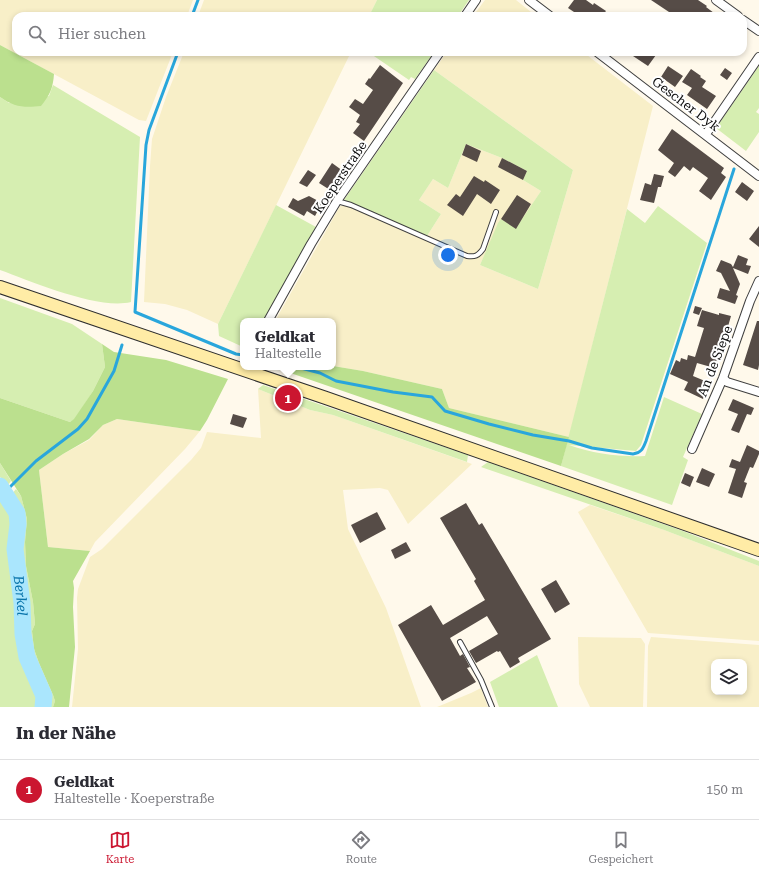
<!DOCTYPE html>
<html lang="de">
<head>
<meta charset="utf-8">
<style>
	body { margin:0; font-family:"Roboto Serif",serif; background:#f2f2f3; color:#2b2b33 }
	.controls { position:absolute; right:12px; bottom:12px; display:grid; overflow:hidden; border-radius:8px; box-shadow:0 2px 6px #0003 }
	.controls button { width:36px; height:36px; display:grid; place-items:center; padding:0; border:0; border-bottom:1px solid #e1e1e2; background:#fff; color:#2b2b33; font:20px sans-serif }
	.you { position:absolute; left:448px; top:255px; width:14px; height:14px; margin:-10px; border:3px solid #fff; border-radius:50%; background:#1a73e8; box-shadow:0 0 0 6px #1a73e833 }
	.badge { display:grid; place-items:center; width:26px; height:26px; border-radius:50%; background:#cb1630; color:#fff; font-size:13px; font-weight:700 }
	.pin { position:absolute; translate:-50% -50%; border:2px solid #fff; box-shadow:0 1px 4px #0006 }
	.popup { position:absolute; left:240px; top:318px; width:96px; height:52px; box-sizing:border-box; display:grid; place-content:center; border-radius:8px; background:#fff; filter:drop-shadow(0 1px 3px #0005); font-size:13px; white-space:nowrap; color:#7c7c81 }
	.popup b { font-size:15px; color:#2b2b33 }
	.popup::after { content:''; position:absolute; left:50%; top:100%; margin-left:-8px; border:8px solid transparent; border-top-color:#fff }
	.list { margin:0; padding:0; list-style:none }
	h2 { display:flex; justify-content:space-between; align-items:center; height:52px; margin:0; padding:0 16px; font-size:17px }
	h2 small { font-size:13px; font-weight:400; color:#7c7c81 }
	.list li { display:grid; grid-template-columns:26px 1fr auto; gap:12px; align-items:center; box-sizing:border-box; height:60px; padding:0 16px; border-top:1px solid #e1e1e2 }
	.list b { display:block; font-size:15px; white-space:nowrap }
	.list p { margin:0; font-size:13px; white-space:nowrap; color:#7c7c81 }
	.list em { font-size:13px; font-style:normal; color:#7c7c81 }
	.icon { flex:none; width:22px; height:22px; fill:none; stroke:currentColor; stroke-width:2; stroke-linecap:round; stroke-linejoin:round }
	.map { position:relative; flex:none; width:759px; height:707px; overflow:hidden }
	.search { position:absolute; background:#fff; box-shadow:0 2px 6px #0003; left:12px; right:12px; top:12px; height:44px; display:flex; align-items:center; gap:10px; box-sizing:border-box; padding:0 14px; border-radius:12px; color:#7c7c81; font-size:15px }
	.sheet { height:112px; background:#fff }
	nav { display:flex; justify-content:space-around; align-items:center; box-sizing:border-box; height:56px; border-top:1px solid #e1e1e2; background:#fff; font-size:11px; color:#7c7c81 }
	nav a { display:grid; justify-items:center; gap:2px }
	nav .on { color:#cb1630 }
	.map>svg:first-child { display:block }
	.farmland { fill:#f8efc8; fill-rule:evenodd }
	.green { fill:#d6eeb1 }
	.forest { fill:#bbe08e }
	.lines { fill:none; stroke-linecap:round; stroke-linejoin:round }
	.stream { stroke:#29a6dc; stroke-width:3 }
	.river { stroke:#aae6fd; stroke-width:17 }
	.building { fill:#564c47 }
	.service-casing { stroke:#3f3f3f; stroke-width:6 }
	.minor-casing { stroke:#3f3f3f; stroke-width:10 }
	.secondary-casing { stroke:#2e2e2e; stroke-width:14 }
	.service { stroke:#fff; stroke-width:4 }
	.minor { stroke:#fff; stroke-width:8 }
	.secondary { stroke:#ffeca6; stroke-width:12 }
	.labels { text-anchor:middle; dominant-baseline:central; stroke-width:4; stroke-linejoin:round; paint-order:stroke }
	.street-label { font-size:13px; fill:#0c0c0c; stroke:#fff }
	.water-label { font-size:14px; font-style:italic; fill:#0974ab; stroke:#fff }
</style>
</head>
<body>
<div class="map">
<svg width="759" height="707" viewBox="0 0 759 707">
	<rect width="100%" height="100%" fill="#fff9eb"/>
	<path class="farmland" d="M0,0h193l-6,16h-171v36h157l-27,69 -7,-1 -139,-75z
		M204,0h173l-8,16h-171z
		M485,0h31l20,16h-63z
		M184,52h167l-133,272 -31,-14 -22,-6 -21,-2 6,-136 2,-27 14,-42z
		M447,52h136l70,54 -84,331 -120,-29 -7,-19 -79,-18 -30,-5v-45h-58l65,-115h7l79,34 1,-4 14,-22 -22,-14 14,-21 15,9 18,-44 36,14 25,13 -4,9 18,11 -25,38 -15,-10 -21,46 58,24 35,-119 -139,-100z
		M258,389l52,21 23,5 139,49 -64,60 -20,-34 -8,-2 -37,2 5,39 38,79 35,99h-349l6,-58 -1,-51 1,-9 12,-32 12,-8 89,-89 10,-12 6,-16 54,6z
		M117,419l83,12 -15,18 -90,93 -5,9 -42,-4 -9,-77 24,-16 26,-14 14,-15z
		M590,505l74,25 95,36v75l-111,-8 -70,-121z
		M578,637l63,1 4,6 -2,63h-53l-11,-23z
		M651,637l108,8v62h-112l1,-61zM714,662h30v30h-30z
		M481,688l7,19h-51l34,-14z"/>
	<path class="green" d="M377,0h92l-11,16h-89z
		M368,52h66l-19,27 -4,-2 -2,3z
		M759,66v42l-3,4 3,2v18l-13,19 -30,-23z
		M434,70l139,100 -35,119 -58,-24 18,-42 3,-4 15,9 25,-37 -18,-11 4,-9 -25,-13 -36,-14 -18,44 -15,-9 -14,21 22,14 -14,22 -83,-36z
		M53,85l87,52 -9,165c-33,8 -98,-20 -131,-32v-173l9,6 40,-7z
		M276,205l40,22 -53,94h-20v26l-24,-11 -1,-12z
		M658,206l49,37 -66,202 -5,6 -67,-6c25,9 50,12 76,11l19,-59 38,17 -19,43 5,3 -16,45 -111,-39 66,-257 18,14z
		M0,298l72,26 30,20 3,23 -12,24 -18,28 -5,3 -70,-24z
		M263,385l205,70 -1,7 -134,-47 -23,-5 -52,-21z
		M488,462l195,69 76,30v5l-95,-36 -183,-63z
		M0,463l11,18 -3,4 -8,-8z
		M16,489l5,7 6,23 -2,23 1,24 7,36 2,22 -3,7 2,18 5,14 14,32 2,6 -2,6h-7l2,-9 -4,-12 -14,-31 -4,-21 1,-24 -8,-62 2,-25 -1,-11 -9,-17z
		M0,490l13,23 1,10 -2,26 7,60v25l4,23 15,31 3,11 -2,8h-39z
		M537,655l21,52h-59l-9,-25z"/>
	<path class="forest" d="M0,45l54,29c-1,14 -4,21 -13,32 -17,2 -27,1 -41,-9z
		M102,344l12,8 52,8 62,19 -21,41 -7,11 -83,-12 -14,6 -14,14 -26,15 -24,16 9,77 42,4 -17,30 1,7 -1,19 2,40 -6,60h-16l2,-6 -2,-6 -14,-32 -5,-14 -2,-18 3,-7 -2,-22 -7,-36 -1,-24 2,-23 -6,-23 -21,-33v-65l70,24 4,-3 19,-28 12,-24z
		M333,366l30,5 79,18 7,19 120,29 -8,29 -288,-99z"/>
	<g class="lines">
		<path class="stream" d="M192,16l6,-16
			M178,52l-29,78 -3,15 -11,167 101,42 7,1
			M297,367l23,6 16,8 57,11 39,5 13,14 44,13 44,11 36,6 23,7 41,6c8,-1 10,-5 13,-13l88,-272
			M5,492l31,-31 42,-32 9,-10 27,-48 8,-26"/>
		<path class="river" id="s1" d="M0,486l17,27 1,11 -3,25 7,54 1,31 4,23 17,39 -1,11"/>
	</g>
	<path class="building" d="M574,0h12l7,5 1,-2 12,8 -4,5h-22l-12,-8z
		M651,0h47l9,6 -1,1 12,9h-43z
		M627,52h24l5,3 -8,11z
		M380,65l23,18 -39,58 -11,-8 7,-9 -4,-2 4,-7 -11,-8 6,-8 8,5 10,-14 -8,-6 4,-6 1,1z
		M668,66l15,10 -8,11 -14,-10z
		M725,68l7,5 -5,7 -7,-5z
		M691,69l10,7 -1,1 6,4 -4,6 14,9 -9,13 -20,-14 5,-7 -10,-6z
		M672,129l52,39 -3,5 5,4 -15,23 -12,-9 9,-13 -15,-11 -3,4 -6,-5 -9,11 -7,-5 6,-9 -16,-13z
		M466,144l15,7 -4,11 -15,-7z
		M502,158l25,13 -4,9 -25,-13z
		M332,163l11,8 -13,19 -11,-7z
		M308,170l8,5 -9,12 -8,-4z
		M654,174l10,2 -3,11h-3l-4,16 -14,-3 5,-17 6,2z
		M474,176l10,6 1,-2 15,10 -9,14 -14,-10 -14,22 -16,-11 9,-11 4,3z
		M742,182l12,9 -7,10 -12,-9z
		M517,195l14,9 -15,25 -15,-10z
		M309,196l13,7 -7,13 -8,-5 -3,5 -16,-9 5,-9 5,3z
		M759,226v21l-10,-8z
		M738,255l10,4 -2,6 5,1 -3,8 -15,-6 7,16 -4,11 2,1 -3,8 -18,-6 3,-10 10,3 -9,-18 -5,-2 5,-11 10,4 2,3z
		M695,306l7,2 -3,7 -6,-2z
		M702,310l17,5v-2l12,3 -12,42 -4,7 -4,2 -14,-4 -4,13 12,5 -2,4 5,2 -5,12 -19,-9 4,-8 -18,-8 6,-14 4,2 1,-4 6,2 1,-5 7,2 9,-29 -7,-2z
		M757,321h2v44l-1,5 -15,-5z
		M733,399l21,9 -3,7 -4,-1 -8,19 -8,-3 7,-16 -10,-4z
		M233,414l14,4 -4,10 -13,-4z
		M747,445l12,6v3l-6,14 -3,-1 -6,15 3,1 -5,15 -14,-5 8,-24 -7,-2 3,-8 8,3z
		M702,468l13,6 -6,13 -13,-5z
		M685,473l9,4 -4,10 -9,-4z
		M466,503l13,22 3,-2 69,116 -33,19 2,4 -10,6 -10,-17 -2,1 -1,-1 -21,12 -7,-12 29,-17 -11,-18 -37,22 10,18 3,-2 7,13 -3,1 9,14 -34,19 -44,-76 33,-20 12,20 42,-25 -11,-19 2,-2 -36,-61z
		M377,512l9,17 -26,14 -9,-18z
		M406,542l5,9 -16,8 -4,-9z
		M556,580l14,24 -15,9 -14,-24z"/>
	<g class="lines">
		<defs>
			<path id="service" d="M337,201l14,4 116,51c8,1 11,0 16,-7l13,-37
				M460,642l21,38 11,27"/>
			<path id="minor" d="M529,0l21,16
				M716,0l22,16
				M465,16l11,-16
				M743,20l16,11
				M597,52l162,124
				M706,134l53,-77
				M268,321l43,-77 26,-43 103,-149
				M723,378l4,4 32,10
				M692,449l31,-71 27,-77 9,-20"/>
			<path id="secondary" d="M0,287l326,111 433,152"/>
		</defs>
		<use href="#service" class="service-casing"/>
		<use href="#minor" class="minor-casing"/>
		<use href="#secondary" class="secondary-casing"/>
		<use href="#service" class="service"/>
		<use href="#minor" class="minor"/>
		<use href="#secondary" class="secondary"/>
	</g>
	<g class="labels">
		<g class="street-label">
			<text transform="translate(686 104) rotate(37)">Gescher Dyk</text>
			<text transform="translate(340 177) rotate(-56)">Koeperstraße</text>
			<text transform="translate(715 361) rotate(-69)">An de Siepe</text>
		</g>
		<g class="water-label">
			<text stroke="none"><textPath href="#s1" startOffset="115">Berkel</textPath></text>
		</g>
	</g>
</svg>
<div class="controls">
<button><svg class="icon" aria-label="layers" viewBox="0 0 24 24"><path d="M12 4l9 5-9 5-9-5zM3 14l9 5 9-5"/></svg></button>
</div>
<div class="you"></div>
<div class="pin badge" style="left:288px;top:398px">1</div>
<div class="popup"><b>Geldkat</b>Haltestelle</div>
<div class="search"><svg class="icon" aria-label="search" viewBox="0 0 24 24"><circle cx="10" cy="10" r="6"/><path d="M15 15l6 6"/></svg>Hier suchen</div>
</div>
<section class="sheet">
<h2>In der Nähe<small></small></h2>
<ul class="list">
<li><span class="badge">1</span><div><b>Geldkat</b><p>Haltestelle · Koeperstraße</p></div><em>150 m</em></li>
</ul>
</section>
<nav>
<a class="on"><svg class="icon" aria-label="map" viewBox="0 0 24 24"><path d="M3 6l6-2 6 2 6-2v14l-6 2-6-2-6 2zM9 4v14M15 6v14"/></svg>Karte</a>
<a><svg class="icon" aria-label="directions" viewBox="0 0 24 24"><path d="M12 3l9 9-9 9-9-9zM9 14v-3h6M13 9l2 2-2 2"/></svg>Route</a>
<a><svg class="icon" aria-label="saved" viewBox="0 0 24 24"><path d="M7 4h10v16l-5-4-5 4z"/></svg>Gespeichert</a>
</nav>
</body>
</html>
